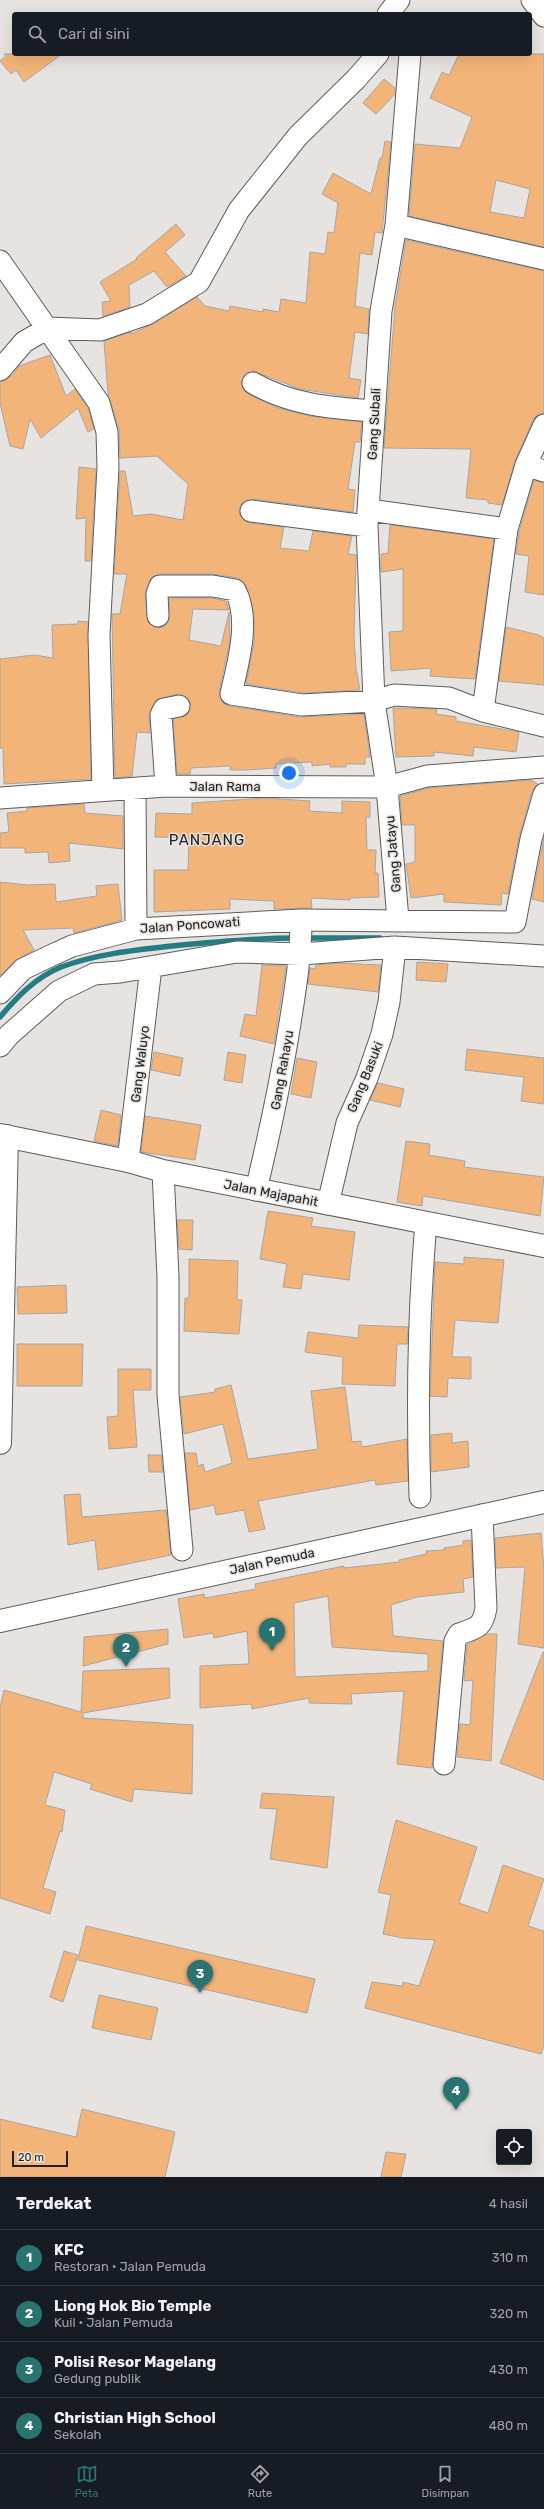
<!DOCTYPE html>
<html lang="id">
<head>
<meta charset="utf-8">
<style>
	body { margin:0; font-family:Rubik,sans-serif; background:#242831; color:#f1f3f6 }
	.controls { position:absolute; right:12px; bottom:12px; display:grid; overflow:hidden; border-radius:4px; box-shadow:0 4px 16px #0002 }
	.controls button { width:36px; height:36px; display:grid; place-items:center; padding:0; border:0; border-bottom:1px solid #363941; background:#171b24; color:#f1f3f6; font:20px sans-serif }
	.scale { position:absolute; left:12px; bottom:10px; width:56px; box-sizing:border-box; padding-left:4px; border:2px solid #222120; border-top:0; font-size:11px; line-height:14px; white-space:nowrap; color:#222120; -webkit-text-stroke:3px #e6e3e0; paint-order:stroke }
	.you { position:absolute; left:289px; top:773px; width:14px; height:14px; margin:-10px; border:3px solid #fff; border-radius:50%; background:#1a73e8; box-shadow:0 0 0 6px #1a73e833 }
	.badge { display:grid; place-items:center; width:26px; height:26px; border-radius:50%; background:#297370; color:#fff; font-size:13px; font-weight:700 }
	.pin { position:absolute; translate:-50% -33px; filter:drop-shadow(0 1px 2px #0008) }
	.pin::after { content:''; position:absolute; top:21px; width:14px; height:12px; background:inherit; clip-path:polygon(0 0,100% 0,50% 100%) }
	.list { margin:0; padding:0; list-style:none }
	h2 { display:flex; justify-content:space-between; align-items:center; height:52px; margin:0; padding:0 16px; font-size:17px }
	h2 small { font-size:13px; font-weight:400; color:#9ea1a6 }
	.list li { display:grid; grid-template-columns:26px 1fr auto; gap:12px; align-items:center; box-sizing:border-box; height:56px; padding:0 16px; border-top:1px solid #363941 }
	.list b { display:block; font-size:15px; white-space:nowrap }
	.list p { margin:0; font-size:13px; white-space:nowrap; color:#9ea1a6 }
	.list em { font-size:13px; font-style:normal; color:#9ea1a6 }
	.icon { flex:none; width:22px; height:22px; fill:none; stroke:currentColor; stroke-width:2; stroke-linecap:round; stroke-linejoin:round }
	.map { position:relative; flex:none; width:544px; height:2177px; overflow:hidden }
	.search { position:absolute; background:#171b24; box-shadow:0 4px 16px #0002; left:12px; right:12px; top:12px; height:44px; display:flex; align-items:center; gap:10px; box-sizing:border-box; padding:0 14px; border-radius:4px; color:#9ea1a6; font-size:15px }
	.sheet { height:276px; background:#171b24 }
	nav { display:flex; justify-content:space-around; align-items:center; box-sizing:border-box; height:56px; border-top:1px solid #363941; background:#171b24; font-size:11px; color:#9ea1a6 }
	nav a { display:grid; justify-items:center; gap:2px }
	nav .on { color:#297370 }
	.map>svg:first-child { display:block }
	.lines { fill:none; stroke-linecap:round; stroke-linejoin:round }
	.stream { stroke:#237d83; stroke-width:5.5 }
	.building { fill:#f2b478; stroke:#a9a6a3; fill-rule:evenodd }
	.street-casing { stroke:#5f5c59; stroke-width:23 }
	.secondary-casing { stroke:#5f5c59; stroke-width:24 }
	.street { stroke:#fff; stroke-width:21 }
	.secondary { stroke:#fff; stroke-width:22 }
	.labels { text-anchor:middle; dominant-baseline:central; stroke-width:3; stroke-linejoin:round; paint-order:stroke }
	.street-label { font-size:13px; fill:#222120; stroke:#e6e3e0 }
	.quarter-label { font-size:15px; letter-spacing:1px; fill:#222120; stroke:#e6e3e0 }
</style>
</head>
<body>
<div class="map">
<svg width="544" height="2177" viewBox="0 0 544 2177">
	<rect width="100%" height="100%" fill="#e6e3e0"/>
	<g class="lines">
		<path class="stream" d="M305,938h75
			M0,1017c17,-20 36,-40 61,-50 35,-13 74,-17 111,-21 41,-4 82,-8 124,-8"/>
	</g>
	<path class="building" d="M4,54h58l-38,28 -8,-12 -5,4 -11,-13 6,-5z
		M459,54h85v193l-135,-31 6,-72 45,4 12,-31 -42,-19 12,-26 7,3zM496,180l34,9 -6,29 -34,-6z
		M384,79l11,9v6l-19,20 -13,-11z
		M385,141l6,1 -9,91 -7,-1 -3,23 -12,-2 -5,53 14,3 -1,25 -13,-2 -6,46 12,2 -3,18 -58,-9 -47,-18 -7,2 -5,10 7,11 30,14 32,8 52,6 -2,20h-5l-7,47 7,1 -2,22 -100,-13 -11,4 -3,7 1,6 9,7 35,4 -4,21 29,3 4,-20 39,5 -4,18 8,1 -2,83 2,30 4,22 -57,3 -57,-9 8,-41v-29l-8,-29 -8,-7 -25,-4h-53l-6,2 -5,5 -4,14 3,27 10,6 7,-2 4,-5v-23h43l14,3 3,9 -36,-1 -4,31 32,6 8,-34 1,28 -11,52 4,11 6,3 71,11 64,-3 6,43h-5v7h-19v3h-16v-3l-18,2v-4l-36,2v4l-30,2h-16v-4l-39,2 -1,6h-13l-4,-55 14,-4 4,-11 -3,-6 -11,-4 -21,6 -7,15 1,18 -13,-1 -5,44 -17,2 -3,-164h8l7,-40h-13l6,-103h5l8,45 18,-2 32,6 5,-36 -31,-28 -37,2 -1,-29 -11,-35 -4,-53 27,-9v2l22,-10 44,-27 8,9 24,5 1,-5 33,6v-3l16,3 2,-13 25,4 4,-51 15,2 3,-22 6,1 4,-30 -16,-9 11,-21 38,21 9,-36h2z
		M176,224l9,11 -20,17 21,24 -19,11 -13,-16 -25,14 1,22 -27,9 -1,-14 9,-1 -11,-19 37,-23 -1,-1z
		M406,240l138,31v142l-7,2 -4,5 -18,41 -13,44 -14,-2v-3l-22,-2 5,-49 -87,-1 11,-142z
		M50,355l16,41 9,-7 13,19 6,21 -6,3 -10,-24 -37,30 -11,-19 -7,30 -13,-3 -10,-43v-21l13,-7 6,-9z
		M79,467l17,2 -5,92h-6l1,-43 -10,1z
		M534,480l10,3v112l-19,-3 4,-36 -13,-2 3,-22z
		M390,525l104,14 -19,140 -45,-3 1,-8 -40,3 -2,-39 14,-1v-62l-22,3v-18l7,-1z
		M78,621l10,1 3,157 -87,5 -1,-36h-3v-89l34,-4 19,3 -1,-33 26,-1z
		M506,627l33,8 5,3v47l-45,-4z
		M393,708l44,1 -1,5 20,3v4l63,11 -3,20 -42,-5 -1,9 -39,-4v4l-38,1z
		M531,780l7,4 -6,7 -13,46 -11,57 -6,-1 -1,12 -57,-3v-8l-33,4 -5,-34 9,-2v-37h-13l-2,-29 29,-8z
		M265,798l45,3 -1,10 33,2v-12l28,1v15h-4l1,33h9l-1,23h3l1,24 -29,1v2l-39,-2 1,10 -38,1v-8l-44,-2v10l-76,3v-42h34l1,-32 -34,-1 1,-24 36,1v-11z
		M84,804l1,9 38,3v33l-54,-6 1,18 -21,2 -1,-11 -23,1v-5h-25v-15l9,-1 -2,-19 20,-2v-3z
		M544,837v65l-12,-3z
		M0,882l28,3 27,-1 1,18 41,-6 -1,-10 22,-2 4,36 -48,13 -1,-5 -50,2 11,20 -19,11 -15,15z
		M417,962l31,2 -2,18 -30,-2z
		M339,963l42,2 -3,27 -70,-8 2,-16 5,1 1,-4z
		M262,965l24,1 -12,78 -34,-8 5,-22 11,2z
		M467,1049l77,9v46l-23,-3 3,-24 -59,-7z
		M154,1052l29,6 -3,18 -29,-6z
		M228,1052l18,3 -4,28 -18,-3z
		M297,1058l20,4 -6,36 -20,-4z
		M378,1083l26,6 -4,18 -30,-7z
		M101,1110l20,5 -3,31 -24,-5z
		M145,1116l56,9 -6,35 -54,-8z
		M406,1141l24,3 -1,11 36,6 -1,6 80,10 -4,39 -117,-20 -1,10 -25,-4z
		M268,1211l45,7 -2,8 44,6 -6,48 -46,-6 -2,15 -18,-2 4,-23 -27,-5z
		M177,1220h16l-1,30 -13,-1z
		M464,1257l40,3 -6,63 -43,-3 -3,37h19v22l-23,-1 -1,19 -17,-1 5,-134 29,2z
		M189,1259l49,2 -1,39h5l-3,34 -55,-3 1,-33h4z
		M66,1285l1,28 -49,1 -1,-27z
		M359,1325l49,2 -1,17h-10l-2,42 -53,-2 1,-27 -38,-5 3,-20 50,6z
		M17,1344h66l-1,42h-65z
		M118,1369h33v21h-18l4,57 -28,2 -2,-32 11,-1z
		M231,1385l17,74 70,-10 -7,-58 34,-4 7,55 9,-1 1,6 45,-8 1,42 -32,4 -1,-5 -117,21 7,28 -16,3 -5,-22 -28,5 -2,-10 -24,5 -5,-57h11l2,13 5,-2 2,8 27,-9 -9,-39 -39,10 -4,-37 35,-5v-3z
		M452,1433v10l16,-2 1,26 -38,5v-37z
		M148,1455h13l2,17h-14z
		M80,1494l2,23 84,-7 5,45 -73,15 -3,-30 -27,5 -4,-50z
		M541,1533l3,35v80l-26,-4 7,-77 -29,1 -1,-30z
		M471,1540l2,37 -10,2 1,13 -47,5 -26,8 2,31 50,5 -11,127 -35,-4 7,-73 -53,3 1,10 -43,-1v-5l-57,11 -1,-5 -51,4v-42l49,-2 -2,-33 -33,7 -1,-5 -29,5 -6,-39 26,-5 1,4 51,-9 -1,-5 89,-18v2l55,-6v-2l27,-6v-3l18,-1v-2l19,-3v-4zM328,1596l4,51 96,7v17l-133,6 -1,-74z
		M168,1629v15l-85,22 1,-29z
		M487,1634h10l-6,127 -34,-4 3,-33 10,1 3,-45 -9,1 3,-36z
		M543,1652h1v128l-44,-17z
		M169,1668l1,30 -87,15v5l110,7 -1,69 -58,-5 -2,13 -42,-13 2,-5 -38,-12 -9,33 20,5 -3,22 -2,-1 -17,57 13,4 -6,22 -50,-16v-191l4,-17 77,22 2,-41z
		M262,1793l72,4 -7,71 -57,-9 7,-50 -17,-1z
		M396,1820l81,27 -18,56 29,10 15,-48 41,14 -16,47 16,5v114l-3,9 -176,-46 7,-26 30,4 1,-4 16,4 16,-46 -32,-2 -20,-4 8,-39 -13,-3z
		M86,1926l229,53 -8,34 -229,-53z
		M64,1951l14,4 -15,47 -13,-5z
		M99,1995l59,13 -7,32 -59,-12z
		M82,2109l93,23 -10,45h-165v-58l76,18z
		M386,2152l20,2 -5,23h-20z"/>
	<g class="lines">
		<defs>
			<path id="street" d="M532,0l12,16
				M388,14l11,-14
				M396,225l148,34
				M0,261l99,142 8,29 1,35 -9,168 4,154
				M0,370l24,-28 24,-14 52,2 47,-16 52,-32 40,-72 59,-74 58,-57 22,-25
				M253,383c38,22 78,25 121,28
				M526,465l18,6
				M369,510l138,19
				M251,511l116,15
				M158,616l-1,-22 3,-8h53l22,4c16,29 3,73 -4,104l71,11 72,-4 20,-6 55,3 34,13 61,15
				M483,711l24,-182 19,-64 18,-40
				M166,786l-5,-71 3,-6 15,-3
				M135,789l1,140
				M0,798l166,-12 221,1 40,-11 117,-9
				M398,920l-11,-133 -13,-86 -7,-175 14,-215 15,-86 14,-171
				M0,993l23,-24 27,-13 22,-10 64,-17 165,-9 214,2 16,-83 13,-45
				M0,1046l9,-11 50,-44 35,-17 26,-2 117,-20 64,2 94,-7 149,9
				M128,1161l23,-194
				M163,1171l5,106v118l14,155
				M256,1190c14,-58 26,-115 35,-173 5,-32 10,-64 10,-97
				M328,1204l19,-81 20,-45 15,-44 7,-32 6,-55
				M420,1497c-3,-92 -2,-182 6,-274
				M444,1764l11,-123 4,-7c18,-6 24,-7 27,-26l-4,-93"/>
			<path id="secondary" d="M0,1135l128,26 35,10 381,75
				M0,1443l7,-307
				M0,1621l544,-119"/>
		</defs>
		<use href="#street" class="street-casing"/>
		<use href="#secondary" class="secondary-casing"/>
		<use href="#street" class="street"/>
		<use href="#secondary" class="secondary"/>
	</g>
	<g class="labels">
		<g class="street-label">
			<text transform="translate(374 424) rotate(-87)">Gang Subali</text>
			<text x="225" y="786">Jalan Rama</text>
			<text transform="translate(393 854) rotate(-95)">Gang Jatayu</text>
			<text transform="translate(190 925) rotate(-4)">Jalan Poncowati</text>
			<text transform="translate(140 1064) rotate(-83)">Gang Waluyo</text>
			<text transform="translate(282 1070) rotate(-80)">Gang Rahayu</text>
			<text transform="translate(365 1077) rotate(-68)">Gang Basuki</text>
			<text transform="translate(271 1193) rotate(11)">Jalan Majapahit</text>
			<text transform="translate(272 1561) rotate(-12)">Jalan Pemuda</text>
		</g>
		<g class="quarter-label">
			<text x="207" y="840">PANJANG</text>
		</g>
	</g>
</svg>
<div class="controls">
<button><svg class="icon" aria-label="locate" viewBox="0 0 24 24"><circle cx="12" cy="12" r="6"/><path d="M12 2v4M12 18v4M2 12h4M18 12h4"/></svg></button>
</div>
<div class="scale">20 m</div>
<div class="you"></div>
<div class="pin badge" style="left:272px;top:1651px">1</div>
<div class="pin badge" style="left:126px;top:1667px">2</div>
<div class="pin badge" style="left:200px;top:1993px">3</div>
<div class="pin badge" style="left:456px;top:2110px">4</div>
<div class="search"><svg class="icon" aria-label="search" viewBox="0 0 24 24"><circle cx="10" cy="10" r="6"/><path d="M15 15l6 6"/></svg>Cari di sini</div>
</div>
<section class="sheet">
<h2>Terdekat<small>4 hasil</small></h2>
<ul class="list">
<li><span class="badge">1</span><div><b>KFC</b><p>Restoran · Jalan Pemuda</p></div><em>310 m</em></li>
<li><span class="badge">2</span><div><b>Liong Hok Bio Temple</b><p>Kuil · Jalan Pemuda</p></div><em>320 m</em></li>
<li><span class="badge">3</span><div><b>Polisi Resor Magelang</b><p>Gedung publik</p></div><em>430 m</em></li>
<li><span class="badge">4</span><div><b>Christian High School</b><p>Sekolah</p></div><em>480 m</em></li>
</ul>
</section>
<nav>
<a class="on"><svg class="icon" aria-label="map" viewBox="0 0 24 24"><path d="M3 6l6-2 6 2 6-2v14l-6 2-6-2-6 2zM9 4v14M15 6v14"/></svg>Peta</a>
<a><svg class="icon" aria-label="directions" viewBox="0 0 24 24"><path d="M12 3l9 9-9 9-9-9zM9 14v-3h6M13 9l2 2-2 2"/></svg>Rute</a>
<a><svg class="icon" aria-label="saved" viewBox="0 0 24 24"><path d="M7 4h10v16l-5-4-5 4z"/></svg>Disimpan</a>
</nav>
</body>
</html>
